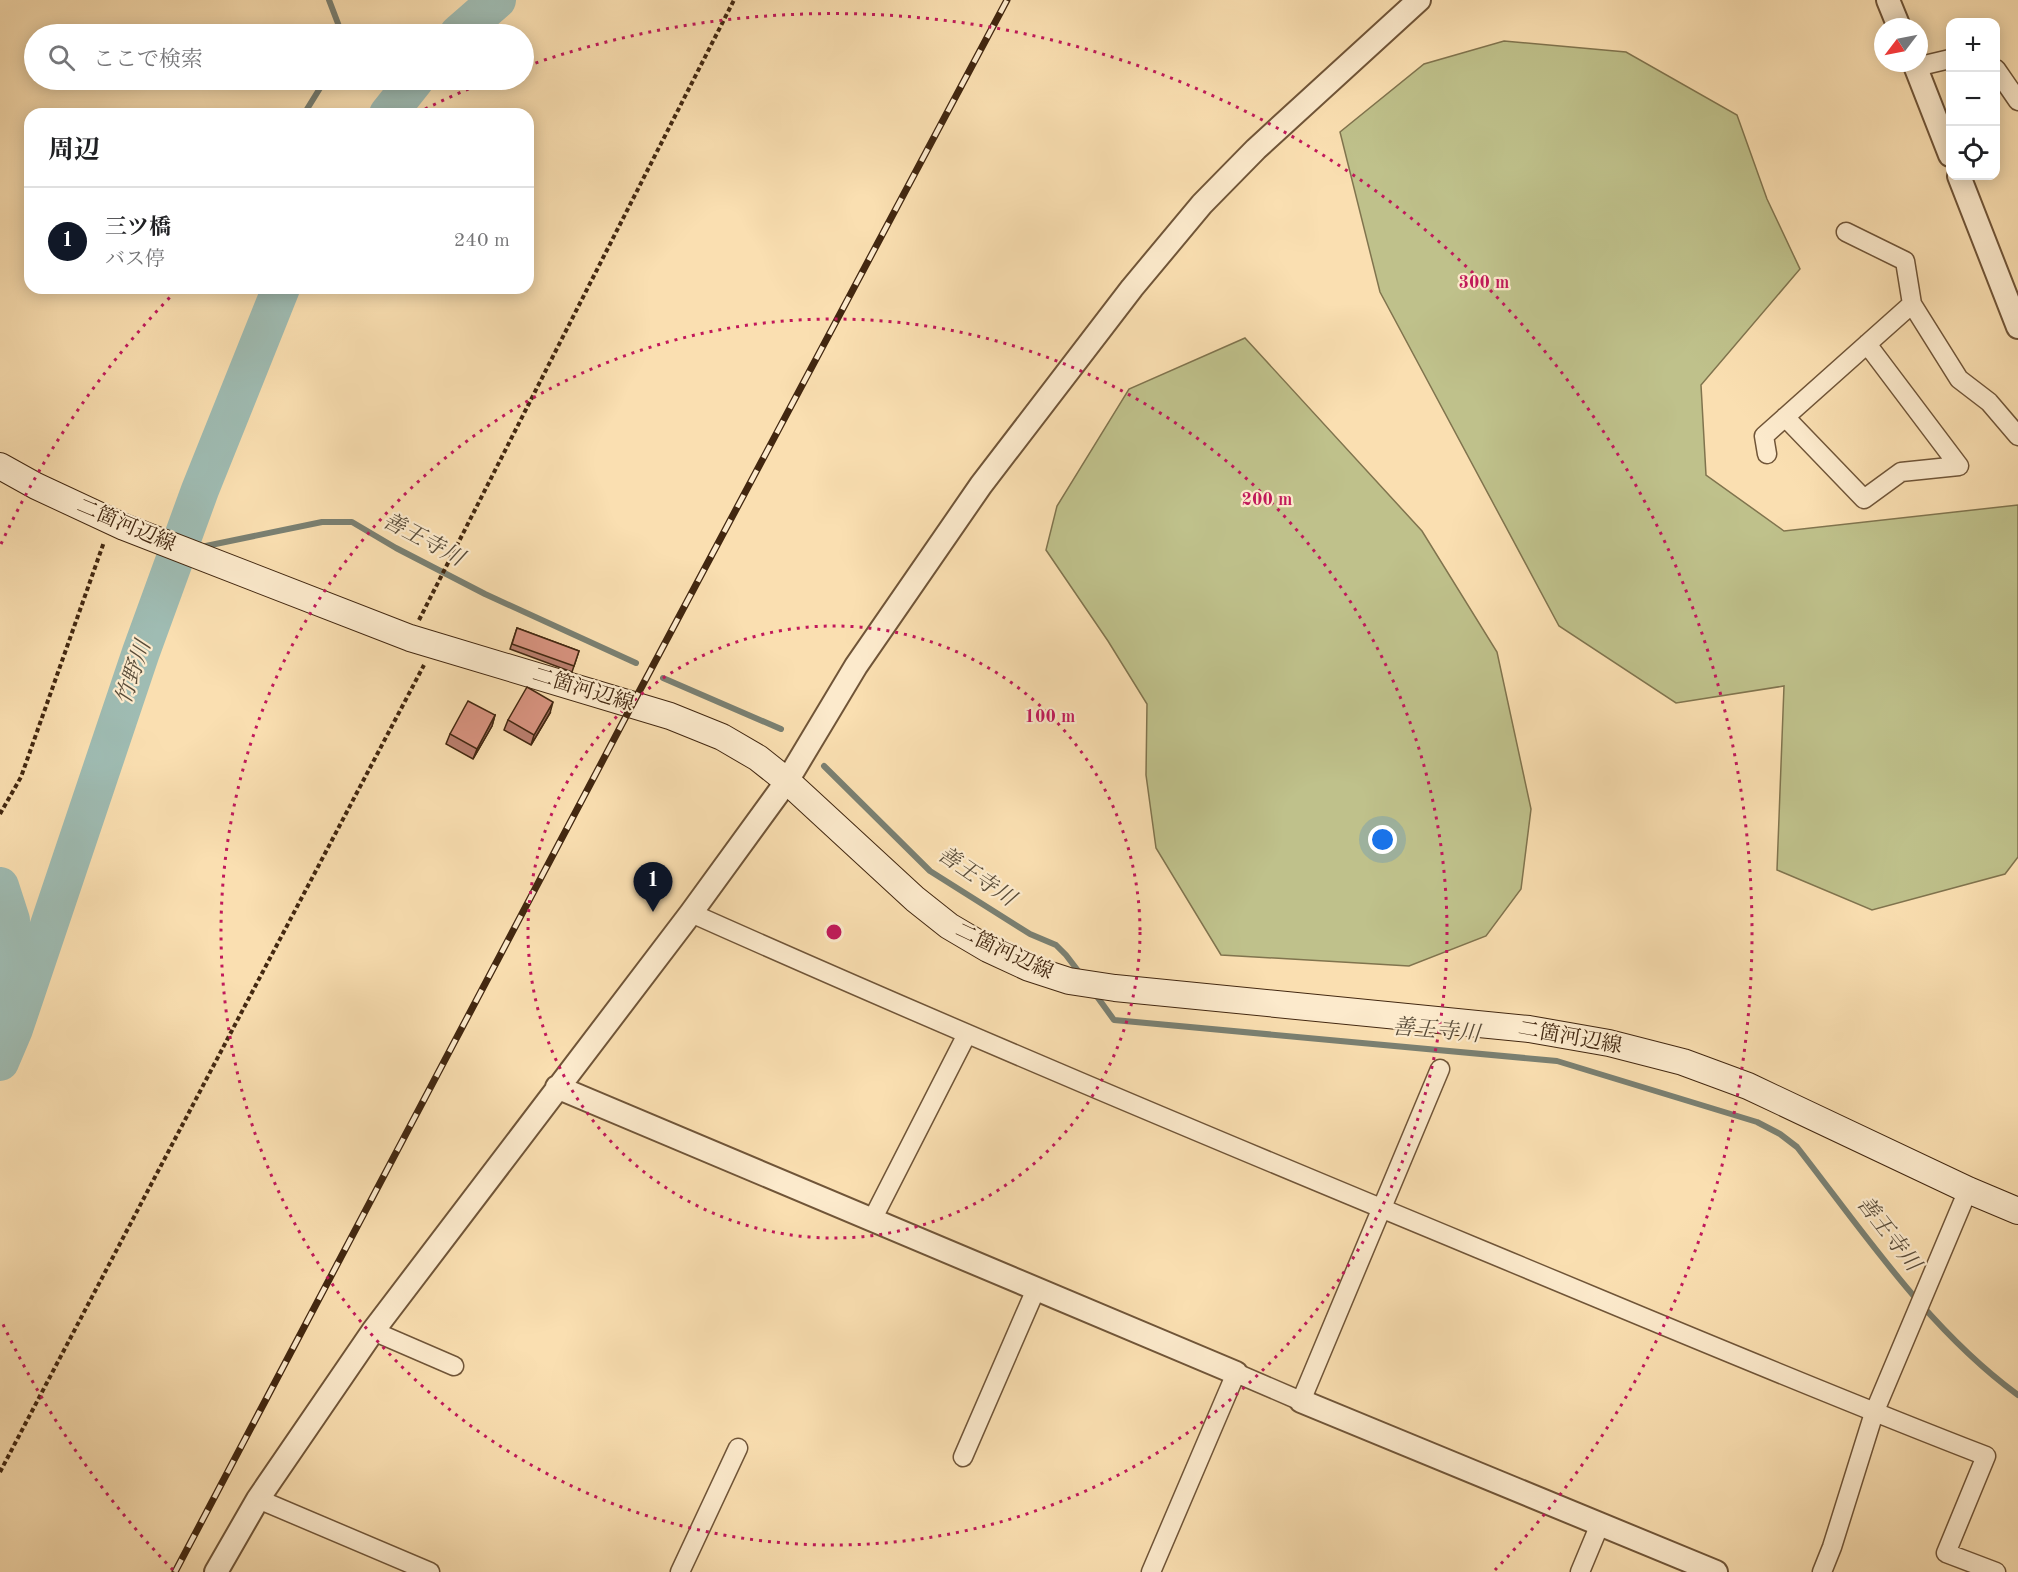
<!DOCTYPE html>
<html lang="ja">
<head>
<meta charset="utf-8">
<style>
	body { margin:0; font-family:"Old Standard TT","Noto Serif JP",serif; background:#f2f2f2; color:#202124 }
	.controls { position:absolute; right:18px; top:18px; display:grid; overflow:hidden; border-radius:12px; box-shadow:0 3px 15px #0003 }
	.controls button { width:54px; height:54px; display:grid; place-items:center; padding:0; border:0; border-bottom:2px solid #e0e0e0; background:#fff; color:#202124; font:30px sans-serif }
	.compass { position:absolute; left:1874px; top:18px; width:54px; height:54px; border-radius:50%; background:#fff; box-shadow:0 3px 15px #0003; rotate:238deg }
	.you { position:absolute; left:1383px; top:840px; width:21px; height:21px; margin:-15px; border:4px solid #fff; border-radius:50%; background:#1a73e8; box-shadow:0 0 0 9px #1a73e833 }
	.badge { display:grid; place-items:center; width:39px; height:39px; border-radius:50%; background:#111827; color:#fff; font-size:20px; font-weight:700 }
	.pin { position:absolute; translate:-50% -50px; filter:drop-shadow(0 2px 3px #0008) }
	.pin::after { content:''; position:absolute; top:32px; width:21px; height:18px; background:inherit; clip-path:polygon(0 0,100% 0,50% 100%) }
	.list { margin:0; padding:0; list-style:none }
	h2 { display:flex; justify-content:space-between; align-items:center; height:78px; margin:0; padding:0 24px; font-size:26px }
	h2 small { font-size:20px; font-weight:400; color:#757577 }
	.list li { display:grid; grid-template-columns:39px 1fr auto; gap:18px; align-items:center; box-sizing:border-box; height:108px; padding:0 24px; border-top:2px solid #e0e0e0 }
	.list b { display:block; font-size:22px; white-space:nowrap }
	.list p { margin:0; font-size:20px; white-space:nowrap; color:#757577 }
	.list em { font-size:20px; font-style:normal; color:#757577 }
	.icon { flex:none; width:33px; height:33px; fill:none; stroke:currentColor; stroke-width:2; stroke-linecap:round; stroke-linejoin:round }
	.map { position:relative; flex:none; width:2018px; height:1572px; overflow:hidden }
	.search { position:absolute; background:#fff; box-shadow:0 3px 15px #0003; left:24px; top:24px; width:510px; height:66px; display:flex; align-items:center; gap:15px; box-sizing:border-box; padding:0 21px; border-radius:33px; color:#757577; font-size:22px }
	.panel { position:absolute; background:#fff; box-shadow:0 3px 15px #0003; left:24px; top:108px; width:510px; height:186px; border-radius:18px }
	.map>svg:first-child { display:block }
	.green { fill:#bfc18b; stroke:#80744e; stroke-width:1.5 }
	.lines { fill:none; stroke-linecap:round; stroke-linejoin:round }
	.stream { stroke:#7a8072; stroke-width:6 }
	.river { stroke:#9fbcb3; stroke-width:38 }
	.minor-casing { stroke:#705538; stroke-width:21 }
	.tertiary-casing { stroke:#705538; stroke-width:26 }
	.secondary-casing { stroke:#422710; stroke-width:28 }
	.path { stroke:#422710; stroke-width:4; stroke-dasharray:4.5 3; stroke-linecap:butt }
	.minor { stroke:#fceacc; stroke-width:18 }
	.tertiary { stroke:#fceacc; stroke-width:22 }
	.secondary { stroke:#fceacc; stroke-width:26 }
	.rail-casing { stroke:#422710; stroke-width:7 }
	.rail { stroke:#fceacc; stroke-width:4.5; stroke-dasharray:14; stroke-linecap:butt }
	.wall { fill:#ba7e6e; stroke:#422710; stroke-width:1.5 }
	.shaded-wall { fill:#97675a; stroke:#422710; stroke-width:1.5 }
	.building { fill:#d89380; stroke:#422710; stroke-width:1.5 }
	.ring { fill:none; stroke:#c2185b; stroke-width:3; stroke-dasharray:3 6 }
	.labels { text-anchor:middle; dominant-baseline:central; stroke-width:4.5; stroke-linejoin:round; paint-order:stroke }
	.street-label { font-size:21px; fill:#422710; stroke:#fceacc }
	.water-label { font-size:22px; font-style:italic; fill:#594c39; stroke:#fceacc }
	.centre { fill:#c2185b; stroke:#fceacc; stroke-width:3 }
	.ring-label { font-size:18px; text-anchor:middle; font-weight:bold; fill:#c2185b; stroke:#fceacc; stroke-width:4.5; stroke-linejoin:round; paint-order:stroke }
</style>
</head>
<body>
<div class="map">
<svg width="2018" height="1572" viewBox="0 0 2018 1572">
	<rect width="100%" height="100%" fill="#fadfb1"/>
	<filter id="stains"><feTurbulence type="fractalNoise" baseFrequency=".00333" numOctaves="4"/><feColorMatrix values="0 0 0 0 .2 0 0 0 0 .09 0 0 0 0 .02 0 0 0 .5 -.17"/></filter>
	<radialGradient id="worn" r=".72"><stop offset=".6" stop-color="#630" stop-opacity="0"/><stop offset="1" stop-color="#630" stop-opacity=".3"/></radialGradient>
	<path class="green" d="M1504,41l122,11 111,63 30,84 33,70 -99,116 5,90 78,56 234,-26v352l-13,17 -133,36 -95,-40 7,-184 -108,17 -117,-77 -179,-334 -40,-160 84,-68z
		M1245,338l177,193 75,121 34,157 -10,80 -35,47 -77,30 -188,-11 -65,-107 -10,-73 1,-71 -39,-63 -62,-91 11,-44 72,-117z"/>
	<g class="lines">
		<path class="stream" d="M329,0l13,34
			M304,114l21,-34
			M201,547l121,-25h30l44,26 89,46 151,69
			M663,678l118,51
			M824,766l106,105 100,63 26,11 10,10 16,21
			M1093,991l21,29 443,41 200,61 23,12 17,13c68,87 132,183 221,248"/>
		<path class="river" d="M458,34l39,-34
			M388,114l27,-34
			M0,886l11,34 -8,54 10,54
			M0,1062l14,-33 127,-377 59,-162 81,-202"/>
		<defs>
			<path id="minor" d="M1916,67l34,-8
				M1996,69l22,32
				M1846,232l59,29 7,43
				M1785,417l79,82 37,-27 58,-6 -92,-122
				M1767,454l-3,-18 148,-132 47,75 30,23 29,34
				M691,913c260,116 523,226 786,335 169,70 338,142 509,208l-40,97 50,19
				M872,1220l95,-186
				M373,1331l81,35
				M963,1457l73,-168
				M258,1499l172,73
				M680,1572l58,-124
				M1151,1572l85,-199 65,28 139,-332
				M1580,1572l20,-48
				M1822,1572l10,-25 42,-134 94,-223"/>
			<path id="tertiary" d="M1888,0l11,27
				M1914,63l36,92
				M1959,176l59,151
				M557,1087l679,286
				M1301,1401l415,171
				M216,1572l42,-73 115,-168 318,-418 96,-132 69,-115 125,-181 151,-197 70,-84 54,-55 163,-149"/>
			<path id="secondary" d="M0,466l36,20 88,41 286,111 260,78 52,21 36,21 29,23 128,118 34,27 39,23 41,19 40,13 46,7 414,41 80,14 74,19 65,24 220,104 50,21"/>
		</defs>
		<use href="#minor" class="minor-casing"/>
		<use href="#tertiary" class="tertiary-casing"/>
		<use href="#secondary" class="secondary-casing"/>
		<path class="path" d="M419,620l315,-620
			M0,814l21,-37 83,-235
			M0,1472l424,-807"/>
		<use href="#minor" class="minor"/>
		<use href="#tertiary" class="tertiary"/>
		<use href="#secondary" class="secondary"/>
		<defs>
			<path id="rail" d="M175,1572l457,-867 375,-705"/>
		</defs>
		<use href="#rail" class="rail-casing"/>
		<use href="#rail" class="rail"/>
	</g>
	<path class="wall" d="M517,628l62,23 -7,21 -62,-23z
		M550,713l-19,32 -27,-15 4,-10z
		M495,715l-3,11 -19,33 -27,-15 4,-10z"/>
	<path class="shaded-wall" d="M553,702l-3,11 -19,32 3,-10z
		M495,715l-3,11 -19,33 4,-10z"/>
	<path class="building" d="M517,628l62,23 -5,15 -62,-22z
		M527,687l26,15 -19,33 -26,-15z
		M468,701l27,14 -18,34 -27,-15z"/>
	<g class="ring">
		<circle cx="834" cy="932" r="306"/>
		<circle cx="834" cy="932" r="613"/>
		<path d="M173 1570A919 919 0 0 1 1 1320M1 544A919 919 0 0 1 173 294M417 113A919 919 0 0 1 490 80M527 66A919 919 0 0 1 1495 1570"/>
	</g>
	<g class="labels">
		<g class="street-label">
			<text transform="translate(126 526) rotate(23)">二箇河辺線</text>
			<text transform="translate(583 690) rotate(17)">二箇河辺線</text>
			<text transform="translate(1004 952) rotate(25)">二箇河辺線</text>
			<text transform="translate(1570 1038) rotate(10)">二箇河辺線</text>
		</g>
		<g class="water-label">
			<text transform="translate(423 540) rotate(28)">善王寺川</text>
			<text transform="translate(134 673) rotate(-71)">竹野川</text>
			<text transform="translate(976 877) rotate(34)">善王寺川</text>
			<text transform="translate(1436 1031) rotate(5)">善王寺川</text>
			<text transform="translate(1888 1234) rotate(52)">善王寺川</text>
		</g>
	</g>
	<circle cx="834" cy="932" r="9" class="centre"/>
	<g class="ring-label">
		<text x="1484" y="288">300 m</text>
		<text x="1267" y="505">200 m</text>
		<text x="1050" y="722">100 m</text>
	</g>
	<rect width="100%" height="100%" filter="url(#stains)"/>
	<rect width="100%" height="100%" fill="url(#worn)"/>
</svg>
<div class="controls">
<button>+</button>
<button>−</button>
<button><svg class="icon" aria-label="locate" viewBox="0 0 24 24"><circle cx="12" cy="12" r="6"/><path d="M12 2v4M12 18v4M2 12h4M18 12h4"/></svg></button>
</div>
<svg class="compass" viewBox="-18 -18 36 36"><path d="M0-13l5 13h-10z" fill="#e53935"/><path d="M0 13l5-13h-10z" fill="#757577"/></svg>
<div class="you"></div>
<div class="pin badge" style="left:653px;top:912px">1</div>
<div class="search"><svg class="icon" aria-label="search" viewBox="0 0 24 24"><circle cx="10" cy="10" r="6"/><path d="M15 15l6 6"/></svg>ここで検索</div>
<section class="panel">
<h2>周辺<small></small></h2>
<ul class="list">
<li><span class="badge">1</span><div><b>三ツ橋</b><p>バス停</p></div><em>240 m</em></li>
</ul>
</section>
</div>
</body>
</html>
